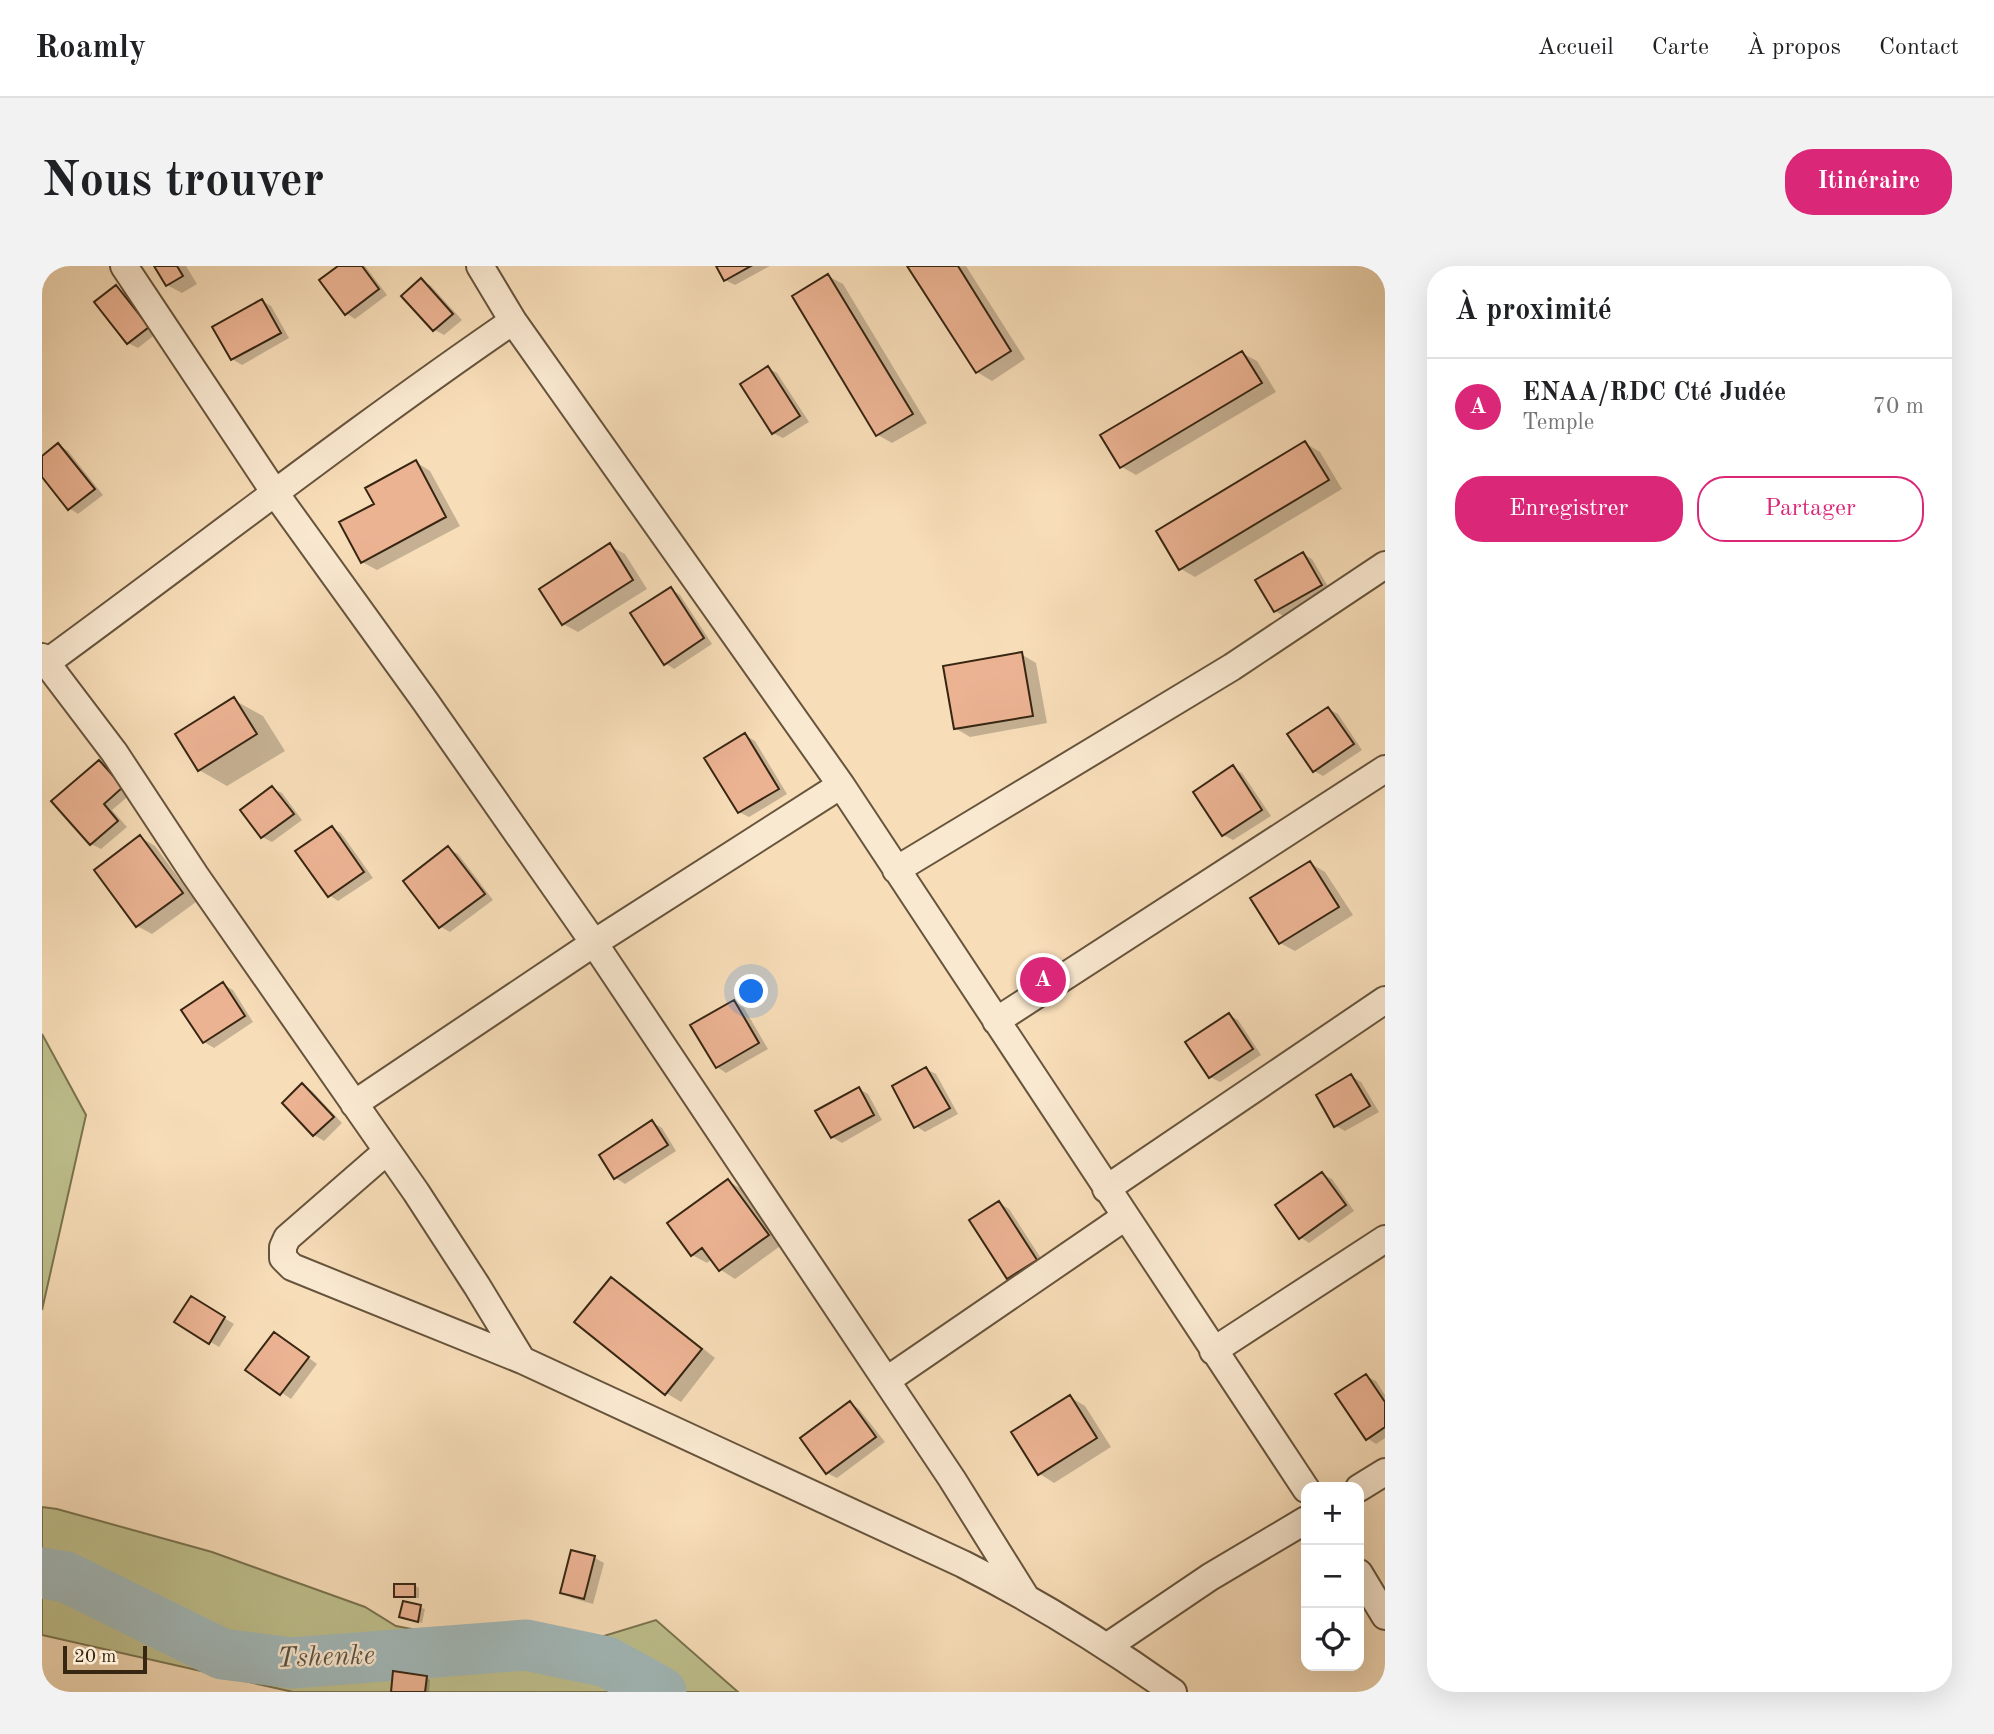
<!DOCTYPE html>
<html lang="fr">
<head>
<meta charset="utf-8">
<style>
	body { margin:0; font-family:"Old Standard TT",serif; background:#f2f2f2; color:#202124 }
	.controls { position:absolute; right:21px; bottom:21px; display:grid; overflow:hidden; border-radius:14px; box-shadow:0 7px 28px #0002 }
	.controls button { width:63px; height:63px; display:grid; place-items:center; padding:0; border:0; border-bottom:2px solid #e0e0e0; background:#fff; color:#202124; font:35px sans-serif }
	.scale { position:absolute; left:21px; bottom:18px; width:84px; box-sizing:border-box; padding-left:7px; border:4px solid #372612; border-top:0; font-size:19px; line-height:24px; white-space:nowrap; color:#372612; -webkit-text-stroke:5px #fae9d1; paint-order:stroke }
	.you { position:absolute; left:710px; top:726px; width:24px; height:24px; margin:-18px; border:5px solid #fff; border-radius:50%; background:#1a73e8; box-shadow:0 0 0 10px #1a73e833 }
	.badge { display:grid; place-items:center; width:46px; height:46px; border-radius:50%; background:#db2777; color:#fff; font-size:23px; font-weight:700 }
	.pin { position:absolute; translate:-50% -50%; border:4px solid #fff; box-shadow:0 2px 7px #0006 }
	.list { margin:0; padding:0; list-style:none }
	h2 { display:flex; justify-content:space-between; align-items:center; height:91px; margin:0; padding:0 28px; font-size:30px }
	h2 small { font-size:23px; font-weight:400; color:#757577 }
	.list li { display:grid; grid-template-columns:46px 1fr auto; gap:21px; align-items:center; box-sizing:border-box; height:98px; padding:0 28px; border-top:2px solid #e0e0e0 }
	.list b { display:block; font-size:26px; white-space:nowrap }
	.list p { margin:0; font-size:23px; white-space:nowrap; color:#757577 }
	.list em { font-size:23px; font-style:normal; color:#757577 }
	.actions { display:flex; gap:14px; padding:21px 28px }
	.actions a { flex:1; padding:16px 0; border:2px solid #db2777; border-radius:28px; text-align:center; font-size:24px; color:#db2777 }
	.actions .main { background:#db2777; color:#fff }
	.icon { flex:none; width:38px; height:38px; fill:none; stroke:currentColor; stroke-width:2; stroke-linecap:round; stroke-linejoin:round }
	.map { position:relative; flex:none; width:1343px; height:1426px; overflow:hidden; border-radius:28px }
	header { display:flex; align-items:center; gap:42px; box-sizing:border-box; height:98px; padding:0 35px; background:#fff; border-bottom:2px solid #e0e0e0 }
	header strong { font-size:33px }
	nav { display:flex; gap:38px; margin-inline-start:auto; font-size:24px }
	.intro { display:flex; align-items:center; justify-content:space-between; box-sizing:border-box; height:168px; padding:0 42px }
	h1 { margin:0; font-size:49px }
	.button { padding:18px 32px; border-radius:28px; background:#db2777; color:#fff; font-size:24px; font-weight:700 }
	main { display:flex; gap:42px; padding:0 42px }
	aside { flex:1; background:#fff; border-radius:28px; box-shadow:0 7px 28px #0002 }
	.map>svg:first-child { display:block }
	.green { fill:#bec08d; stroke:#7a7350; stroke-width:2 }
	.shadow { fill:#0003 }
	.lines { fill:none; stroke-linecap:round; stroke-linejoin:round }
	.river { stroke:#a2b9ba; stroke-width:51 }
	.building { fill:#ecb393; stroke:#372612; stroke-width:2 }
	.street-casing { stroke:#67543c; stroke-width:30 }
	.street { stroke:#fae9d1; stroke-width:26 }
	.labels { text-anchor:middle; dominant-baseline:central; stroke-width:5; stroke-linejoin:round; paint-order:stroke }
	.water-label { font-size:28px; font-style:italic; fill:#575244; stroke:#fae9d1 }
</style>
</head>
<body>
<header>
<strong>Roamly</strong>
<nav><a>Accueil</a><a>Carte</a><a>À propos</a><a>Contact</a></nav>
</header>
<div class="intro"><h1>Nous trouver</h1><a class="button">Itinéraire</a></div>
<main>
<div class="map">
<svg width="1343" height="1426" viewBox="0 0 1343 1426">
	<rect width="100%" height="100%" fill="#f7ddb8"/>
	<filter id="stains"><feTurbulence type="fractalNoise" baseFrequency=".00286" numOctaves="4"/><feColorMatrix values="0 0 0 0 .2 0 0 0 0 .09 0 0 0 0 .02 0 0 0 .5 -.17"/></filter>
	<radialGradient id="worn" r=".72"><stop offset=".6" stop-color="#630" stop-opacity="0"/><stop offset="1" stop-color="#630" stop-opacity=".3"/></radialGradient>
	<path class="green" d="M0,768l44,81 -44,195z
		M0,1241l15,2 155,43 153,55 31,19 36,7 149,10 75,-23 82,72h-445l-251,-57z"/>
	<path class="shadow" d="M114,0h30l11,18 -15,9 -15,-8z
		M299,0h24l22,29 -32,24 -9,-6z
		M676,0h52l-35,19 -10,-5z
		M867,0h57l59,93 -33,22 -15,-9z
		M786,10l15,8 84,139 -35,20 -14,-8z
		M380,14l9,6 31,34 -18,15 -9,-5 -31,-34z
		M74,21l10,6 31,40 -19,15 -10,-5z
		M220,35l9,5 18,32 -47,27 -10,-6z
		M1200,87l15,8 19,31 -140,83 -14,-8z
		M726,102l9,5 32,49 -26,16 -10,-5z
		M1263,177l15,9 22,37 -147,88 -14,-8z
		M16,179l10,6 35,44 -25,19 -9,-6 -27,-34v-16z
		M374,196l14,9 30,55 -83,44 -15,-8 14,-58z
		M568,280l15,8 22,35 -69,43 -15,-8z
		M1261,288l9,5 18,31 -45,27 -10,-6z
		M629,323l9,6 32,49 -38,25 -9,-6z
		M979,388l15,9 11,60 -77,14 -15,-9z
		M192,434l29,16 22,35 -58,35 -28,-16z
		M1286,443l10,5 24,36 -39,26 -9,-5z
		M703,469l10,6 32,53 -38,23 -10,-5z
		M57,496l10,6 23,25 -20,17 15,17 -26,22 -10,-5z
		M1191,502l9,5 29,43 -38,24 -10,-5z
		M230,522l10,5 20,27 -30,22 -10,-5z
		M290,562l9,5 32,45 -35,23 -9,-6z
		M98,571l15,9 41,56 -44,32 -15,-8z
		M406,583l10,5 35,46 -43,32 -9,-5 -36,-46z
		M1268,597l15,9 28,43 -58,36 -15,-8z
		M181,718l10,6 20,32 -39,26 -10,-6 -20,-32z
		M692,736l10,6 24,41 -42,24 -9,-6z
		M1187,749l9,5 23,35 -41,27 -10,-5z
		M884,803l10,5 22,40 -33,18 -9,-6z
		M1309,810l10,6 18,30 -34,19 -9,-5z
		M261,819l9,6 30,32 -18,18 -10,-6 -30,-32z
		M817,823l9,5 14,26 -40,23 -10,-6z
		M610,856l10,6 14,23 -51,33 -9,-6 -15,-23z
		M1280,908l10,5 22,32 -45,32 -9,-6z
		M686,915l15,9 40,54 -48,35 -14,-9 -9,-11 -5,4 -15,-8z
		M957,937l10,6 37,57 -28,18 -10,-6z
		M569,1013l15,8 89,71 -34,44 -15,-9z
		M150,1032l42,26 -15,23 -42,-25z
		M242,1073l33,25 -26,35 -43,-29z
		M1324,1110l10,5 9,14v43l-9,6 -9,-6z
		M1028,1131l15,9 26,41 -57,36 -14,-9 -27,-41z
		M808,1137l9,6 26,33 -48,36 -10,-5z
		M531,1286l22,6 9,5 -11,41 -21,-6 -10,-6z
		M372,1319l5,3v10h-19l-4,-2z
		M362,1337l21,6 -3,14 -21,-6z
		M384,1411l4,3 -1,12h-37z"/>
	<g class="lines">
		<path class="river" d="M0,1307l24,4 156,77 70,9 234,-18 81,17 54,30"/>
	</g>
	<path class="building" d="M112,0h23l6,10 -17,10z
		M296,0h24l17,23 -34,26 -26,-35z
		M674,0h35l-27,15z
		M865,0h51l53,85 -35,22z
		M786,8l85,140 -37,22 -84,-140z
		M379,12l32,36 -20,17 -32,-35z
		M74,19l33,42 -22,17 -33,-42z
		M220,33l19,34 -50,27 -19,-33z
		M1200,85l20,32 -142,85 -20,-33z
		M726,100l32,50 -28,18 -32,-50z
		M1263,175l24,39 -150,90 -23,-39z
		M16,177l37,46 -27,21 -26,-33v-21z
		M374,194l30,57 -85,46 -22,-41 35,-18 -9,-16z
		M568,277l23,37 -71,45 -23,-36z
		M1261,286l19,33 -48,27 -19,-32z
		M629,321l33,51 -40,27 -34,-52z
		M980,386l11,64 -79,13 -11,-63z
		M192,431l23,37 -59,37 -23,-37z
		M1286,441l26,37 -41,28 -26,-38z
		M703,467l34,56 -41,24 -34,-55z
		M57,494l24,27 -19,17 14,17 -28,24 -39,-44z
		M1191,499l29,45 -40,26 -29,-44z
		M230,520l22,28 -33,24 -21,-28z
		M290,560l32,46 -36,25 -33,-46z
		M98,569l43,58 -47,34 -42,-57z
		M406,580l37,48 -46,34 -36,-47z
		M1268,595l29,46 -60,37 -29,-46z
		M181,716l22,34 -42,27 -22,-33z
		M692,734l25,43 -43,25 -26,-43z
		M1187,747l24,36 -44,29 -24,-36z
		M884,801l24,41 -36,20 -22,-42z
		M1309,808l19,32 -36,21 -18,-32z
		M260,817l32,34 -21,19 -31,-33z
		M817,821l15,28 -43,23 -16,-27z
		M610,854l16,25 -54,34 -15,-24z
		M1280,906l24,33 -47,34 -24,-34z
		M686,913l41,56 -50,36 -17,-23 -11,8 -24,-33z
		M957,935l38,59 -30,19 -38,-59z
		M569,1011l91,72 -37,46 -91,-73z
		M149,1030l34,21 -16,27 -35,-22z
		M232,1066l35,25 -29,38 -35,-25z
		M1324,1108l19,28v25l-19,13 -31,-46z
		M1028,1129l27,43 -59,37 -27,-43z
		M808,1135l26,36 -50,37 -26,-36z
		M529,1284l24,6 -11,43 -24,-6z
		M352,1318h21v13h-21z
		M361,1335l18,4 -3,17 -19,-5z
		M351,1405l34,5 -2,16h-34z"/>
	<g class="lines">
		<defs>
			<path id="street" d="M82,0l151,227 150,208 169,242 358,536 73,117
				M438,0l33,55 328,464 465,704
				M0,391l72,95 81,123 221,317 61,94 45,74
				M4,397c156,-114 308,-233 467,-342
				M854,604l336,-203 153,-102
				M954,755l389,-252
				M312,838l240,-161 247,-158
				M345,885l-100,87 -4,9v11l9,9 230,93 441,204c75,38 141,79 210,128
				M1064,923l279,-189
				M1171,1085l172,-112
				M845,1114l238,-163
				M1317,1222l26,-16
				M1317,1307l26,43
				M1066,1380l102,-69 96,-57"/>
		</defs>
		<use href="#street" class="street-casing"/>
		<use href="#street" class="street"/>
	</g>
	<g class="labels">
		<g class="water-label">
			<text transform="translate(284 1392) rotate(-2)">Tshenke</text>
		</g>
	</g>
	<rect width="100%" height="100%" filter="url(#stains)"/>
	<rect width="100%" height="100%" fill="url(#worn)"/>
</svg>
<div class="controls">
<button>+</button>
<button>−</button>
<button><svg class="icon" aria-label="locate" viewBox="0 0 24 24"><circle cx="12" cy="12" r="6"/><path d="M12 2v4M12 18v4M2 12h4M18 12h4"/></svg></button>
</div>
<div class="scale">20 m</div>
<div class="you"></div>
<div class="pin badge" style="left:1001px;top:714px">A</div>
</div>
<aside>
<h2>À proximité<small></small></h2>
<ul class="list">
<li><span class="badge">A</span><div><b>ENAA/RDC Cté Judée</b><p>Temple</p></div><em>70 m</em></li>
</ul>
<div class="actions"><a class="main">Enregistrer</a><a>Partager</a></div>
</aside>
</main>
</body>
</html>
